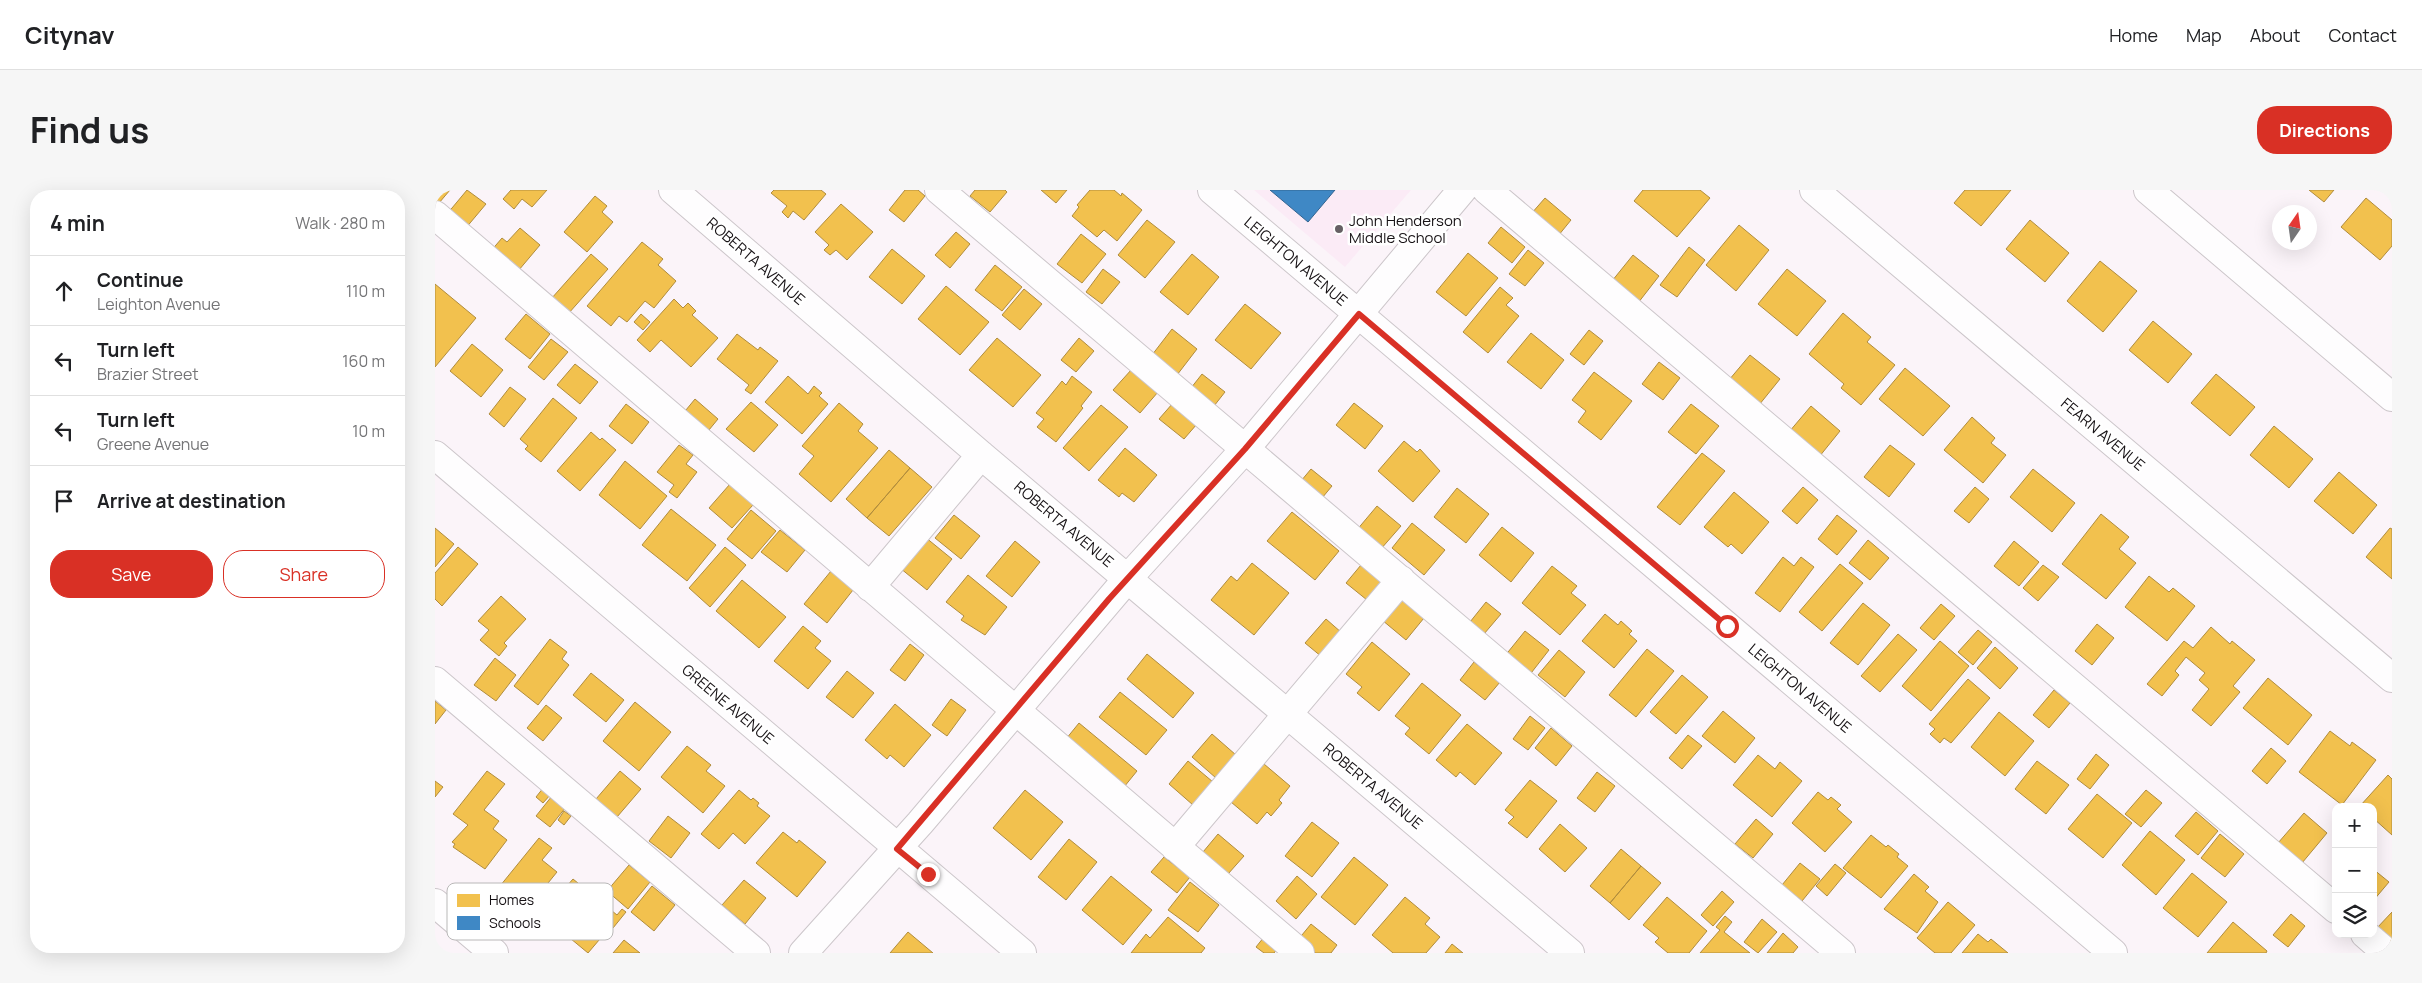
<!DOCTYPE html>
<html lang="en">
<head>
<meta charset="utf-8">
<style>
	body { margin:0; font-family:Manrope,sans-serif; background:#f6f6f6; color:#202124 }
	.controls { position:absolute; right:15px; bottom:15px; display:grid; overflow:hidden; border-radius:10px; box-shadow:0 5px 20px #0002 }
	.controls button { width:45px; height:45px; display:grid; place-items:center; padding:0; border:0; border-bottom:1px solid #e0e0e0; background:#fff; color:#202124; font:25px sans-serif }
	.compass { position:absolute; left:1837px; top:15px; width:45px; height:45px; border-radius:50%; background:#fff; box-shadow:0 5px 20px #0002; rotate:13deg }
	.stop { position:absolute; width:15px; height:15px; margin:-11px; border:4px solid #d93025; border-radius:50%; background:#fff }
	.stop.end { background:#d93025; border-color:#fff; box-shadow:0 1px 5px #0008 }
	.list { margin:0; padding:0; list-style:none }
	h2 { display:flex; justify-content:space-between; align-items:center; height:65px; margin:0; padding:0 20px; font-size:21px }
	h2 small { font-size:16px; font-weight:400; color:#757577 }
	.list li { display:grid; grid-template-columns:32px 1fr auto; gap:15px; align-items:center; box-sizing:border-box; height:70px; padding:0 20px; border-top:1px solid #e0e0e0 }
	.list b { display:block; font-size:19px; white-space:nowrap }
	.list p { margin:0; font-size:16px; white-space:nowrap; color:#757577 }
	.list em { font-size:16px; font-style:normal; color:#757577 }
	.actions { display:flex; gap:10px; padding:15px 20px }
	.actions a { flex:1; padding:11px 0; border:1px solid #d93025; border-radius:20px; text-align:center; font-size:18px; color:#d93025 }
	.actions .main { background:#d93025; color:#fff }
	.icon { flex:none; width:28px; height:28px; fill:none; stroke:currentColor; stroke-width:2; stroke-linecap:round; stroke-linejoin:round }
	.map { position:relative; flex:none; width:1957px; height:763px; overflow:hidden; border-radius:20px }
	header { display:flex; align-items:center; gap:30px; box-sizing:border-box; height:70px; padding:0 25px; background:#fff; border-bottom:1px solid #e0e0e0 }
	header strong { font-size:24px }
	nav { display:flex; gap:28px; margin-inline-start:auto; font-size:18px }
	.intro { display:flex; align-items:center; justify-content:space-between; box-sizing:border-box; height:120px; padding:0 30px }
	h1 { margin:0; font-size:35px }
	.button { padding:12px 22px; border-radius:20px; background:#d93025; color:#fff; font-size:18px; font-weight:700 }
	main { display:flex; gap:30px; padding:0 30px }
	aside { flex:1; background:#fff; border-radius:20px; box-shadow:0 5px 20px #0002 }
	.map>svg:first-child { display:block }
	.built { fill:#fbebf6 }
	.homes { fill:#f2c14e; stroke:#b08c3d }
	.schools { fill:#3f88c5; stroke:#336490 }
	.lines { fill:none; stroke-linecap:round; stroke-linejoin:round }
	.minor-casing { stroke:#ccc6ca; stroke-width:30 }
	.minor { stroke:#fefdfe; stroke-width:28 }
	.route { stroke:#d93025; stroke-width:6 }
	.poi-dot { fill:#666064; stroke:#fff; stroke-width:2 }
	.labels { text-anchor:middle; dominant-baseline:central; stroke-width:5; stroke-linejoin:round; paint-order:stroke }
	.poi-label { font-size:15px; fill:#161114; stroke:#fff; text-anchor:start }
	.street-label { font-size:15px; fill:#161114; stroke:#fff }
	.key { fill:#fff; stroke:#b9b8b8; stroke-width:1 }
	.key-label { font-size:14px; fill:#161114 }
</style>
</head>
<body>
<header>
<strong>Citynav</strong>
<nav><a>Home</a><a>Map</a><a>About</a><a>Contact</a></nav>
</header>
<div class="intro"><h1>Find us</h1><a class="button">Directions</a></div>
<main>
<aside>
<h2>4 min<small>Walk · 280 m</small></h2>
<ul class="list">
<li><svg class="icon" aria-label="ahead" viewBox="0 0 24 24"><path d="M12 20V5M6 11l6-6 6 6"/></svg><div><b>Continue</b><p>Leighton Avenue</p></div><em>110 m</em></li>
<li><svg class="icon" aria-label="left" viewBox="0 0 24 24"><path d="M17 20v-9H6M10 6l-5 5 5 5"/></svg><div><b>Turn left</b><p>Brazier Street</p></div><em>160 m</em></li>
<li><svg class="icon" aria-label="left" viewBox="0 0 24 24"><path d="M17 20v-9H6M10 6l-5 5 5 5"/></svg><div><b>Turn left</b><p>Greene Avenue</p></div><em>10 m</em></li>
<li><svg class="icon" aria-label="arrive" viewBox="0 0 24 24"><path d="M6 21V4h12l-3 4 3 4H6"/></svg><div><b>Arrive at destination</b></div></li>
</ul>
<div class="actions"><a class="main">Save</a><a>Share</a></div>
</aside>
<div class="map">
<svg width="1957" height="763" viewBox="0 0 1957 763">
	<rect width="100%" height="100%" fill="#fbf4f9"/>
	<path class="built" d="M819,0h157l-66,77z"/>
	<path class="homes" d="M0,0h15l-11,13 -4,-3z
		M32,0l19,14 -21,25 -18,-15z
		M76,0h36l-15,17 -10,-8 -8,10 -11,-10z
		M339,0h47l5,4 -22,26 -11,-9 -5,7 -6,-6 5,-6 -16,-13z
		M470,0h13l7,6 -21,26 -15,-12z
		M540,0h30l2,2 -17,20 -20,-16z
		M606,0h26l-11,13z
		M655,0h24l7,6 1,-3 20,17 -25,31 -13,-11 -7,7 -25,-21 7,-9 -2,-2z
		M1208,0h57l10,8 -33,39 -43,-36z
		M1530,0h46l-30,36 -27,-23z
		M1874,0h25l-10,12z
		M160,6l12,10 -5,6 11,10 -26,30 -23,-20z
		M1110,8l26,22 -13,16 -27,-22z
		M1931,8l26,22v26l-12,14 -39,-33z
		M406,14l32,28 -26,28 -11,-10 -6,5 -6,-5 5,-5 -14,-13z
		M712,30l28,22 -30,36 -27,-23z
		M1595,30l39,33 -24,29 -39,-33z
		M1304,35l30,25 -33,41 -30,-26z
		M1066,37l24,20 -13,16 -24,-20z
		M85,38l20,17 -27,32 -23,-25 12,-14 5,4z
		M521,42l14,12 -20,24 -15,-13z
		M646,44l25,20 -24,29 -25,-19z
		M207,52l21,17 -5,6 18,16 -22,27 -9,-7 -18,21 -8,-6 -8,10 -24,-20z
		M1254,57l16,13 -28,37 -17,-12z
		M457,59l33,27 -23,28 -33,-27z
		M1093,60l16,13 -19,23 -16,-12z
		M1033,63l30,25 -32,38 -30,-24z
		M156,64l17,15 -40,45 -17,-15z
		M757,64l27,23 -31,38 -28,-23z
		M1198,65l26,21 -21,27 -26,-22z
		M1665,71l37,30 -34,41 -36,-31z
		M560,75l27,22 -20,24 -27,-21z
		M668,79l17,13 -18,22 -16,-12z
		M1352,79l39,32 -29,35 -39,-32z
		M0,94l41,34 -41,49z
		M511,96l43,36 -29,33 -42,-36z
		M1065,97l13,11 -7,7 13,11 -31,37 -25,-21z
		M589,99l18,15 -22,26 -18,-15z
		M239,109l9,9 5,-5 8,8 -4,4 26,23 -27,29 -30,-27 -11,12 -13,-12z
		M810,114l36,29 -30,36 -36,-29z
		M1408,123l28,24 -4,5 28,23 -34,40 -20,-17 3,-4 -35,-30z
		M91,124l24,20 -20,25 -25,-20z
		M206,124l9,8 -7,8 -9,-8z
		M1718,131l39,33 -24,29 -39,-33z
		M737,139l25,20 -20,26 -25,-20z
		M1154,140l14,11 -19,24 -14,-11z
		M1096,143l33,27 -23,29 -34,-27z
		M302,144l21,16 2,-3 18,14 -27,33 -6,-4 4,-5 -32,-26z
		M562,148l44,37 -28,32 -44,-37z
		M644,148l15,13 -18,21 -15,-12z
		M116,149l17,13 -24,28 -16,-13z
		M37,154l31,26 -22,27 -31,-26z
		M1315,165l30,24 -21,26 -30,-25z
		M1224,172l21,16 -17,22 -21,-16z
		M140,174l23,18 -18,22 -23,-19z
		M1470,178l45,38 -27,30 -44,-37z
		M697,179l26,23 -18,21 -27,-23z
		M1159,182l38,29 -31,39 -23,-18 8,-11 -14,-11z
		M767,184l23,18 -11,14 -23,-18z
		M1781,184l39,33 -25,29 -39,-33z
		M353,186l20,18 6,-8 8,7 -3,3 9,8 -26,30 -37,-32z
		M637,186l20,16 -11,14 2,2 -27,34 -19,-15 7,-8 -8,-6 26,-32 4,4z
		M75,197l16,12 -22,28 -15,-13z
		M118,208l24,20 -36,44 -16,-13 3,-3 -8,-7z
		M260,209l23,20 -14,17 -23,-20z
		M316,212l27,23 -24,27 -28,-23z
		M404,213l24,21 -5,7 20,17 -47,54 -32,-28 15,-18 -12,-10z
		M738,213l24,21 -13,15 -25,-20z
		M919,213l29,23 -18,23 -29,-24z
		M191,214l23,18 -17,22 -23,-18z
		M1256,214l28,22 -23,28 -28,-22z
		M666,215l27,22 -39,44 -26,-23z
		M1376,216l29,25 -21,26 -30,-25z
		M1537,227l23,21 -4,5 15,12 -23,28 -39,-33z
		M1839,236l39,33 -24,29 -39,-33z
		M156,242l9,8 2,-2 14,12 -36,41 -23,-20z
		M969,251l13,11 3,-3 20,22 -27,31 -35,-31z
		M244,255l14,10 -7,9 11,8 -20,26 -8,-6 5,-7 -17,-13z
		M1455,255l25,19 -26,33 -25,-20z
		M690,258l32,27 -23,27 -12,-9 -3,4 -21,-17z
		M454,260l21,18 -43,50 -21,-19z
		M1267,263l23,18 -45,54 -23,-18z
		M190,271l42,35 -27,33 -41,-34z
		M475,278l22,19 -43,49 -22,-18z
		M876,279l21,17 -10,12 -21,-17z
		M1598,279l42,34 -23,29 -42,-35z
		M1904,282l38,33 -24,29 -39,-33z
		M295,294l23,21 -21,23 -23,-20z
		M1368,297l15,13 -21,24 -15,-13z
		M1540,297l14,12 -20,24 -15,-12z
		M1022,298l32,26 -23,29 -32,-26z
		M1299,302l35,30 -27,32 -11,-10 -3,3 -24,-20z
		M942,316l24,20 -21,24 -24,-19z
		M236,319l45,36 -29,36 -45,-36z
		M316,320l25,21 -24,28 -25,-20z
		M857,322l47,39 -24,29 -48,-39z
		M1666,324l28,23 -10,12 17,14 -30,36 -44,-35z
		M519,325l26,21 -19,23 -26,-21z
		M1402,325l20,16 -20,24 -19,-16z
		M977,333l33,27 -21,25 -32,-27z
		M1067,337l32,26 -23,29 -32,-27z
		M0,338l19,16 -19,23z
		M1955,338l2,1v50l-26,-22z
		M345,340l25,20 -18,22 -26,-20z
		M490,347l27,22 -25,31 -27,-22z
		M1433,350l21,18 -19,22 -21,-17z
		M580,351l25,21 -28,35 -26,-21z
		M1579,351l25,21 -20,24 -25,-20z
		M23,357l20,17 -36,42 -7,-7v-26z
		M290,357l21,18 -36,42 -21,-19z
		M1348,367l11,9 7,-9 13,10 -34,45 -25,-19z
		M817,373l37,30 -35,42 -43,-35 20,-24 6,5z
		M1405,374l23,19 -41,48 -23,-19z
		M926,375l21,17 -15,18 -21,-17z
		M1608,375l16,12 -21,24 -15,-13z
		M1117,376l25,20 -6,7 15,12 -26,30 -38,-32z
		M396,381l22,19 -26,33 -23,-19z
		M533,385l39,32 -22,28 -24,-15 3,-4 -18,-14z
		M1714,386l20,16 4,-4 22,18 -28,35 -42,-34z
		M307,390l44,37 -27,31 -43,-37z
		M66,406l25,23 -22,24 3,3 -8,10 -19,-16 9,-10 -11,-9z
		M966,407l23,21 -18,22 -24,-20z
		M1051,412l15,12 -17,20 -14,-12z
		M1428,413l27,22 -32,40 -28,-22z
		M1506,414l14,12 -21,24 -14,-12z
		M1170,424l13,11 3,-4 11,10 -3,3 8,7 -23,27 -32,-27z
		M891,429l16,14 -20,24 -17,-14z
		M1662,434l17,14 -22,27 -17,-14z
		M368,436l18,15 -6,7 16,13 -23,28 -34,-28z
		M1776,437l19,17 2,-3 23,19 -22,26 7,6 -29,34 -19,-16 17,-21 -10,-9 6,-7 -19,-16 -11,14 4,4 -17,21 -15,-12 37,-43 9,7z
		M1543,440l14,12 -19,23 -15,-13z
		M1090,441l24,19 -21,27 -24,-20z
		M1463,444l19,16 -37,42 -19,-16z
		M115,449l17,13 -5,7 7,6 -31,40 -24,-19z
		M1505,451l29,25 -38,45 -29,-25z
		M937,452l38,32 -31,37 -22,-18 5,-6 -16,-13z
		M475,454l14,11 -19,26 -15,-11z
		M1560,457l23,21 -18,21 -23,-21z
		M1212,459l27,22 -38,46 -27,-22z
		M1124,460l26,22 -20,25 -27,-22z
		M712,464l47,39 -21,25 -46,-39z
		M60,468l21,17 -20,26 -22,-16z
		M1039,472l26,20 -15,18 -25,-20z
		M412,481l27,22 -21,25 -27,-21z
		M156,483l33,27 -18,22 -33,-27z
		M1247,485l26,22 -32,37 -26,-22z
		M1833,488l44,37 -24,30 -45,-37z
		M1533,489l22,19 -39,45 -7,-5 -4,5 -10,-9 5,-5 -6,-5z
		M987,493l39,32 -32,39 -24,-20 5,-6 -15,-12z
		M1619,500l16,13 -21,25 -16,-13z
		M685,502l47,38 -21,25 -47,-38z
		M516,509l15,11 -19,26 -15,-11z
		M0,511l11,9 -11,14z
		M200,512l36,30 -32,39 -36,-30z
		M460,514l36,31 -27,32 -14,-12 -3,4 -22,-19z
		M111,515l16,13 -19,23 -16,-13z
		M1288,521l32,27 -20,25 -33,-27z
		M1564,522l35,29 -29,35 -34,-29z
		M1095,526l15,12 -17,22 -15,-11z
		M644,533l58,48 -13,16 -58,-48z
		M1032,534l35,29 -27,32 -15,-13 -4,5 -20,-17z
		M1116,538l21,18 -16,20 -21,-18z
		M1895,541l20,15 2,-4 24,18 -34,45 -43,-33z
		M777,544l24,21 -20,23 -24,-21z
		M1253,545l14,11 -20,23 -13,-11z
		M252,556l24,19 -5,6 19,15 -22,27 -42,-36z
		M1836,558l15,13 -19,23 -15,-13z
		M1661,564l13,11 -19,24 -13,-10z
		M1323,565l17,14 5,-7 22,19 -30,36 -39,-32z
		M753,571l25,21 -20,23 -24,-21z
		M1602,571l32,24 -23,29 -31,-25z
		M829,574l26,22 -11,14 3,3 -11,13 -4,-4 -10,12 -26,-22z
		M52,581l18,13 -21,26 15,11 -6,8 14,11 -22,29 -32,-22 2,-3 -3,-2 16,-17 -15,-11z
		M185,581l21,18 -24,28 -21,-18z
		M1162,582l18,14 -20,26 -18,-14z
		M1953,585l4,4v56l-19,-17v-11l-13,-1z
		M1095,590l27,21 -30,37 -19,-15 6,-6 -9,-7z
		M0,591l8,6 -8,10z
		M109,597l7,7 -8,9 -7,-6z
		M304,600l12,10 2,-2 6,5 -2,3 13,10 -25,28 -12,-11 -14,16 -18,-15z
		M590,600l38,32 -32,38 -38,-32z
		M1711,600l16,13 -21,24 -16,-13z
		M1383,602l10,8 3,-3 10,8 -4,4 15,13 -27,30 -33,-29z
		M1662,604l35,29 -29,35 -35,-29z
		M117,606l14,11 -16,20 -14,-11z
		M129,621l7,5 -7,9 -6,-5z
		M1761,622l22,19 -20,24 -23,-19z
		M1869,623l23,20 -25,30 -24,-20z
		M233,626l22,17 -19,25 -22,-17z
		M1321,629l17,15 -20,24 -18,-14z
		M877,632l27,21 -27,34 -27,-21z
		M1125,634l27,24 -22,24 -26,-23z
		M1715,641l35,29 -29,35 -34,-30z
		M348,642l14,11 2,-3 27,22 -29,35 -41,-34z
		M783,644l26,22 -16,18 -25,-22z
		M1785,644l24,20 -19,23 -24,-19z
		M1436,645l15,12 2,-2 11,9 -2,3 11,9 -27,32 -38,-30z
		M104,648l13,10 -10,12 15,12 -22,27 -5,-5 -11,13 -13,-10 3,-3 -9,-8z
		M634,649l28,23 -31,38 -28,-23z
		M1186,659l20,17 -31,37 -20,-17z
		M729,667l26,20 -13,16 -26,-21z
		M919,667l34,28 -33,40 -34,-28z
		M1365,673l20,16 -18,22 -20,-16z
		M1400,674l11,9 -19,23 -11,-10z
		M194,675l21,17 -22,27 -21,-18z
		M1206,676l20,17 -32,37 -19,-17z
		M1938,679l16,13 -16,19z
		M1757,683l35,29 -29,35 -35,-29z
		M1479,684l15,13 -4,4 13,11 -21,31 -33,-24z
		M676,686l41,34 -29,35 -41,-35z
		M862,686l20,18 -21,25 -20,-18z
		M138,689l44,36 5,-6 4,3 -13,16 -2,-2 -23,27 -29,-24 4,-5 -17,-14z
		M309,690l22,18 -21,26 -23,-19z
		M755,692l29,23 -21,27 -30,-22z
		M217,696l23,19 -21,26 -23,-19z
		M1287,701l12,11 -21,24 -12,-11z
		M970,707l25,21 -5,6 15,13 -14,16h-33l-21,-18z
		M1232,707l40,34 -18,22h-21l-13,-11 4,-4 -16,-13z
		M1513,712l27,23 -24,28h-16l-18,-15z
		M1957,722v30l-16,-13z
		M1856,724l14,12 -17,21 -15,-12z
		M1290,726l7,6 -8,10 26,21h-50l20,-23 -4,-3z
		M733,727l37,31 -4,5h-70l15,-19 4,4z
		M1327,729l15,13 -19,21 -14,-11z
		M1798,732l34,29 -1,2h-59z
		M876,734l26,21 -6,8h-19l-15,-12z
		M473,742l25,21h-43z
		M1348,743l15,14 -5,6h-26z
		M1543,744l10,8 3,-3 17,14h-46z
		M829,747l14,11 -4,5h-10l-8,-6z
		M189,750l16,13h-27z
		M1017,754l11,9h-18z"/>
	<path class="schools" d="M835,0h65l-27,32z"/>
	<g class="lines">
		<defs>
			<path id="minor" d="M238,0l308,265 589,498
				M504,0l902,763
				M777,0l901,763
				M1052,0l849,719
				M1379,0l578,488
				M1713,0l244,207
				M0,25l865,738
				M0,265l587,498
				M435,397l111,-132
				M0,491l321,272
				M740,657l226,-267
				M0,713l59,50
				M1930,744l22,19
				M368,763l117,-130 208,-245 117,-129 217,-259"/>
		</defs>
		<use href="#minor" class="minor-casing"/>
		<use href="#minor" class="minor"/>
	</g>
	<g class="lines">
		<path class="route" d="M493,684l-31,-25 212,-250 136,-150 114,-135 368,312"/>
	</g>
	<circle class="poi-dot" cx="904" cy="39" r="5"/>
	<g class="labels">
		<g class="poi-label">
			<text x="914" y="30">John Henderson<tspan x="914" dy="17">Middle School</tspan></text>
		</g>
		<g class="street-label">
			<text transform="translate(321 71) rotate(41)">ROBERTA AVENUE</text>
			<text transform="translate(861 71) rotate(40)">LEIGHTON AVENUE</text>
			<text transform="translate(1668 244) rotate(40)">FEARN AVENUE</text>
			<text transform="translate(629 334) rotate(40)">ROBERTA AVENUE</text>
			<text transform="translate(1365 498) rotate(40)">LEIGHTON AVENUE</text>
			<text transform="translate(293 514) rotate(40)">GREENE AVENUE</text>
			<text transform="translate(938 596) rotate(40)">ROBERTA AVENUE</text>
		</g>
	</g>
	<rect x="12" y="693" width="166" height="57" rx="8" class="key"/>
	<rect x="22" y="704" width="23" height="13" fill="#f2c14e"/>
	<rect x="22" y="726" width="23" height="14" fill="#3f88c5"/>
	<g class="key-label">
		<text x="54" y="715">Homes</text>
		<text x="54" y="738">Schools</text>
	</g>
</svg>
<div class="controls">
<button>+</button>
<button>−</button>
<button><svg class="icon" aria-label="layers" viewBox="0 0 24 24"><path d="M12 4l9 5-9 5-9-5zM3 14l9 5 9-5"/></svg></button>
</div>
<svg class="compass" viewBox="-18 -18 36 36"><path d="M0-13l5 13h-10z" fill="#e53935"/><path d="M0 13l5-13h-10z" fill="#757577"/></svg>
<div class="stop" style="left:1292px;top:436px"></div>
<div class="stop end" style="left:493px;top:684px"></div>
</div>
</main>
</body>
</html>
